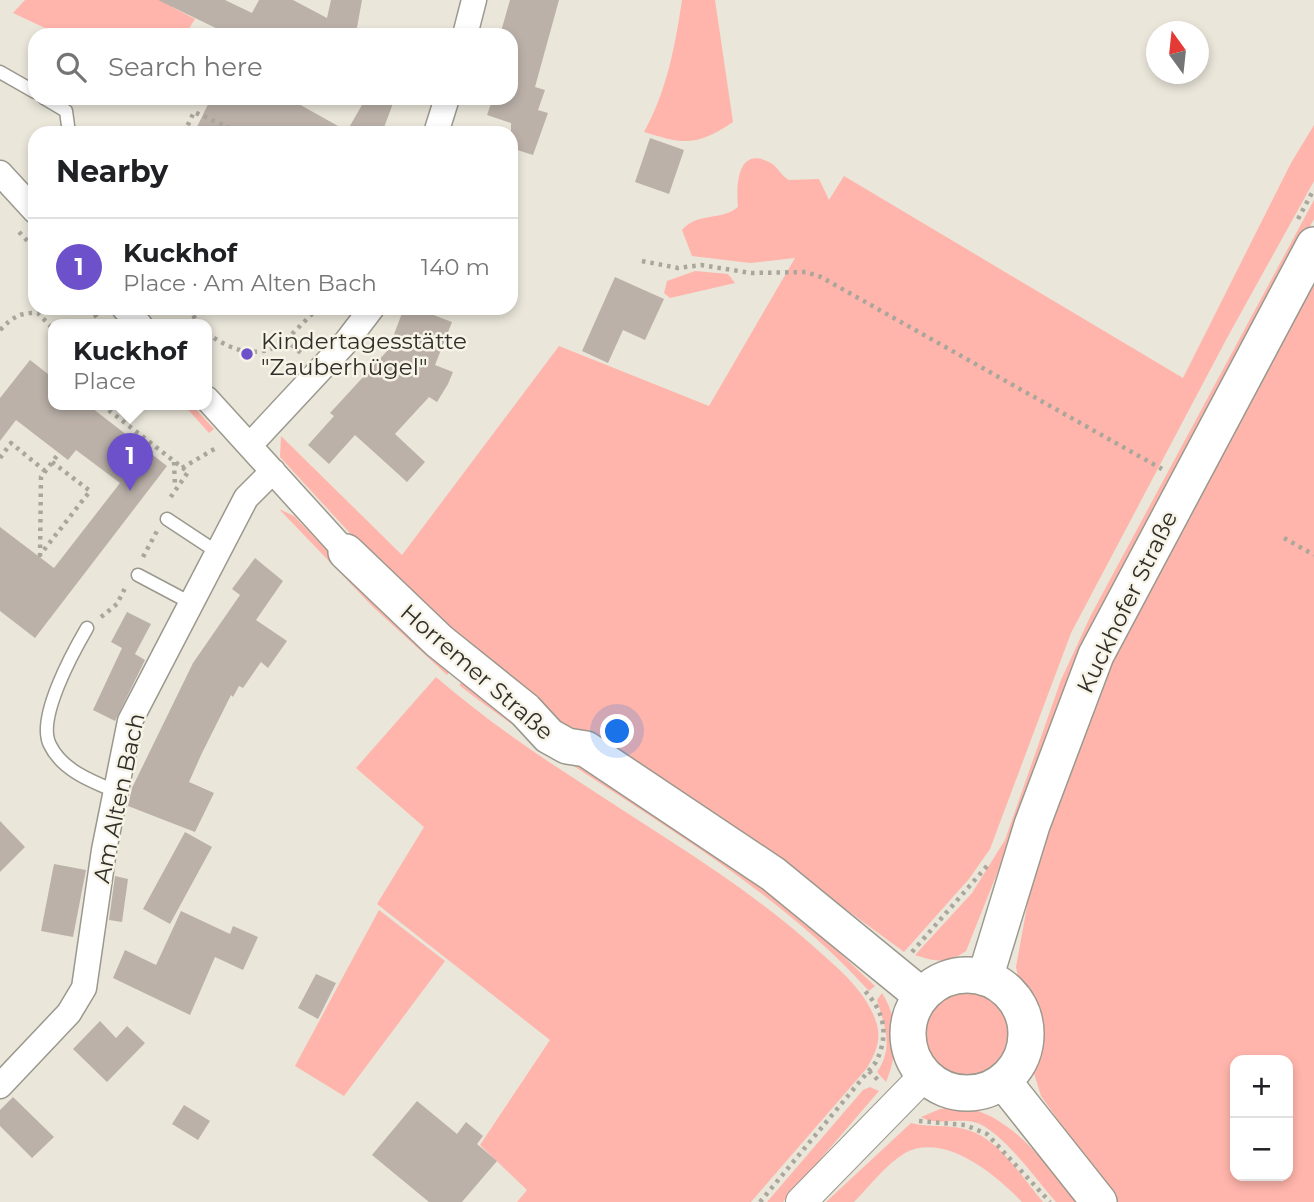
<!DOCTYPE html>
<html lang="en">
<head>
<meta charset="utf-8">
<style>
	body { margin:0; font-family:Montserrat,sans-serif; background:#f2f2f2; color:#202124 }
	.controls { position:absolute; right:21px; bottom:21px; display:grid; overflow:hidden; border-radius:14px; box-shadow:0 4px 10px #0003 }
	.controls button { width:63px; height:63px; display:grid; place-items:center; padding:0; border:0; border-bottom:2px solid #e0e0e0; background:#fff; color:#202124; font:35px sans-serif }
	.compass { position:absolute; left:1146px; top:21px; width:63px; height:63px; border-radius:50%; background:#fff; box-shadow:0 4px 10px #0003; rotate:345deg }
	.you { position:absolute; left:618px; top:732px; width:24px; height:24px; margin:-18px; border:5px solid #fff; border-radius:50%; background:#1a73e8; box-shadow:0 0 0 10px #1a73e833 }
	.badge { display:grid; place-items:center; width:46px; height:46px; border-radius:50%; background:#6c51cb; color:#fff; font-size:23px; font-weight:700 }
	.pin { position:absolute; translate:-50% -58px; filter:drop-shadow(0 2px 4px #0008) }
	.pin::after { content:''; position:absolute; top:37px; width:24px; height:21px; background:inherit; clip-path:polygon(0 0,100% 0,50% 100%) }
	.popup { position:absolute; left:48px; top:319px; width:164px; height:91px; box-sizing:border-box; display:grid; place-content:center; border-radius:14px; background:#fff; filter:drop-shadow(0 2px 5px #0005); font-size:23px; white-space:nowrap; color:#757577 }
	.popup b { font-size:26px; color:#202124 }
	.popup::after { content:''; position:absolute; left:50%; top:100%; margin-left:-14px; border:14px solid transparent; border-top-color:#fff }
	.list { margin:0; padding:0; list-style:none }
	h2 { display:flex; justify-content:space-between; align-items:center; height:91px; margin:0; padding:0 28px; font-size:30px }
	h2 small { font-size:23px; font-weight:400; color:#757577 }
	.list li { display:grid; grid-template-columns:46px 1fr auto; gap:21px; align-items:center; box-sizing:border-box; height:98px; padding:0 28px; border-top:2px solid #e0e0e0 }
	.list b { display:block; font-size:26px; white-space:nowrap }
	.list p { margin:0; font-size:23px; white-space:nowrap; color:#757577 }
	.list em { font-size:23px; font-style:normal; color:#757577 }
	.icon { flex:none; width:38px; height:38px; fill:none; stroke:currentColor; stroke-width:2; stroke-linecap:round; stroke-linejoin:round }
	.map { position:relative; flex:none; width:1314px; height:1202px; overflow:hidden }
	.search { position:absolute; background:#fff; box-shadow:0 4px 10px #0003; left:28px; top:28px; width:490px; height:77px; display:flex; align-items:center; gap:18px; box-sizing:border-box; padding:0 24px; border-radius:21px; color:#757577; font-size:26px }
	.panel { position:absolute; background:#fff; box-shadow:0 4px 10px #0003; left:28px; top:126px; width:490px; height:189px; border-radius:21px }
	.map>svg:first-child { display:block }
	.green { fill:#ffb5ab; fill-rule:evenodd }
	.building { fill:#bbb1a9 }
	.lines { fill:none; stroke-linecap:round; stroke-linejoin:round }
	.service-casing { stroke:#9b988d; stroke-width:15 }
	.minor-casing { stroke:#9b988d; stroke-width:27 }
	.tertiary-casing { stroke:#9b988d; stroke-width:32 }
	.secondary-casing { stroke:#9b988d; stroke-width:38 }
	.path { stroke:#a9a69c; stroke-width:4.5; stroke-dasharray:3.5 5; stroke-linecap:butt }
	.service { stroke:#fff; stroke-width:12 }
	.minor { stroke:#fff; stroke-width:24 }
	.tertiary { stroke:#fff; stroke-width:30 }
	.secondary { stroke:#fff; stroke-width:35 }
	.poi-dot { fill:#6c51cb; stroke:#f7f4e7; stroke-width:2.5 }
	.labels { text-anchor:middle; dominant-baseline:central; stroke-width:5; stroke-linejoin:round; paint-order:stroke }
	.poi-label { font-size:23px; fill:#302e2a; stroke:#f7f4e7; text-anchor:start }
	.street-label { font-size:23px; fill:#302e2a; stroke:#f7f4e7 }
</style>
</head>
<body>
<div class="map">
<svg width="1314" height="1202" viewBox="0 0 1314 1202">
	<rect width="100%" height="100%" fill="#eae6da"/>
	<path class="green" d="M25,0h150l-3,7 23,12 -10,16h-125l-47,-22z
		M682,0h33l18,122c-36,24 -48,23 -89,10 23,-41 31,-86 38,-132z
		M1314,125v56l-87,157 -156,295 -81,216 -21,30 -65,73 -102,-75 -237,-139 -162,-147 -123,-134 1,-21 121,119 157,-209 150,60 86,-148 -45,5 -58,-7 -10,-26c15,-18 40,-9 56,-23 -2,-21 -1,-61 31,-45 9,4 11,13 20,18l30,-1 10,21 15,-24 339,202 108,-215z
		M1314,200v19l-145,269 -137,298 -66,165c-18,13 -30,11 -51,4l57,-62 33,-53 56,-160 30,-65z
		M695,271l33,3 7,9 -65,15 -6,-5 3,-12z
		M1314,275v927h-198l-75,-106 -8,-26 1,-41 -13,-36 -5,-26 14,-77 21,-67 42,-126zM1235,1060h53v116h-53z
		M184,405h8l22,24 -5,4z
		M279,509l15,7 66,69 91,84 -4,6 -75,-69z
		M436,677c42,36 86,68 133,98 85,57 177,109 252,178 19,17 42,37 52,61 10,21 5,35 -6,54l-116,134h-234l10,-12 -47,-45 70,-105 -173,-136 47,-77 -68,-59z
		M464,680l319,220 92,86 -6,5c-115,-127 -276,-201 -410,-306z
		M379,910l66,51 -101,135 -49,-30z
		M882,993c17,26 16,61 4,89l-9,-10c17,-25 8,-45 0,-72z
		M921 1037a44 44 0 1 1 88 0a44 44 0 1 1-88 0Z
		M870,1087l9,4 -92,107 -4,4h-16l96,-112z
		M964,1107c51,10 82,59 114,95h-22c-19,-21 -55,-73 -82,-80 -16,-4 -39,4 -53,-5l19,-8z
		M911,1123c18,5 36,1 53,6 35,8 57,48 79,73h-21c-27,-28 -77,-70 -117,-49 -19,11 -36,34 -51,49h-28z"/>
	<path class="building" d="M158,0h67l27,13 7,-13h34l34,18 4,-18h31l-6,33 4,2h-130z
		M510,0h49l-24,87 10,3 -7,20 10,3 -15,42 -22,-7v-25l-24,-8 6,-17h18v-63h-11z
		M211,98h77l59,33 19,-33h29l-13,35h-188z
		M650,138l34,12 -15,44 -34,-12z
		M615,277l49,22 -19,41 -22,-10 -15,33 -26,-12z
		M404,308h11l37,14 -17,43 18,7 -5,12 -11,18 -8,-5 -34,37 30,28 -18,20 -52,-47 -26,29 -21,-19 26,-29 -4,-3 58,-63z
		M30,360l23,18v27h35l79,61 -132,172 -35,-27v-84l54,41 66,-85 -44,-33 -8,10 -52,-40 -16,21v-43z
		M255,558l28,23 -27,39 31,21 -19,27 -7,-6 -18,26 -4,-2 -6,11 -2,-2 -29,58 -13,29 25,11 -19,39 -67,-26 4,-18 61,-125 47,-68 -8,-6z
		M127,612l24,12 -16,30 10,6 -30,61 -22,-11 29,-62 -11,-6z
		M0,821l25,26 -25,25z
		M185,832l27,15 -42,77 -27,-15z
		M54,864l32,6 -13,67 -32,-6z
		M115,876l13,3 -6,43 -13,-2z
		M181,911l49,23 3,-8 25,11 -15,33 -28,-13 -25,58 -77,-37 12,-28 31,15z
		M316,974l20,9 -18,36 -20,-11z
		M100,1021l16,17 11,-12 18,17 -38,39 -34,-33z
		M13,1097l41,40 -22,21 -32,-32v-16z
		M417,1101l40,33 9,-12 17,14 -6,8 20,17 -35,41h-33l-57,-47z
		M184,1105l26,16 -12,19 -26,-16z"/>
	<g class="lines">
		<defs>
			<path id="service" d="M0,72l35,20
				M44,98l22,13 3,22
				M167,519l50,33
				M138,575l51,27
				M87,628c-14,24 -51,91 -37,117 12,25 41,36 65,46"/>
			<path id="minor" d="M465,35l9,-35
				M436,133l11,-35
				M0,173l35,38
				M124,308l16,17
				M207,399l139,153
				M250,445l96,-103 26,-34
				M0,1086l69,-73 15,-25 20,-138 26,-129 116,-223 27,-27"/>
			<path id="tertiary" d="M801,1202l123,-126"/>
			<path id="secondary" d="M346,552l93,89 86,69 24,26 18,10 19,3 187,125 149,122
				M908 1034a59 59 0 1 1 118 0a59 59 0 1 1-118 0Z
				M985,978l47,-153 64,-170 218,-410
				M1003,1081l96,121"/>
		</defs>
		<use href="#service" class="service-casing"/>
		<use href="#minor" class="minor-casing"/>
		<use href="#tertiary" class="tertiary-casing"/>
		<use href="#secondary" class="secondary-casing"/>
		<path class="path" d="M184,133l10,-21 47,21
			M1298,219l16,-30
			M19,232l16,17
			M642,261l36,7 23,-3 50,8 55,-1 15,5 341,192
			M89,308l12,14
			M189,308l10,17
			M0,330c13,-13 20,-18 38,-17l15,16
			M207,333c24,18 53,28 79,7l16,14
			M286,340l32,-32
			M102,405l86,67 -20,29
			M94,409l3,-4
			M0,458l11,-15 34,28
			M52,462l38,29 -50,64 1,-78 18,-24
			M174,462l1,25
			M182,468l34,-20
			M1284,538l30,17
			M143,557l14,-26
			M101,617l16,-13 9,-18
			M912,952l75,-86
			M869,1071l12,12
			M919,1121l46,4 22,9 63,68
			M760,1202l116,-140c13,-27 9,-50 -12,-72"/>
		<use href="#service" class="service"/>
		<use href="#minor" class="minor"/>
		<use href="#tertiary" class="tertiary"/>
		<use href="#secondary" class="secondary"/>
	</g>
	<circle class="poi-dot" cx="247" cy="354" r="7"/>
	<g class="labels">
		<g class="poi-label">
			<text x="261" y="341">Kindertagesstätte<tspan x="261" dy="26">"Zauberhügel"</tspan></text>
		</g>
		<g class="street-label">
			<text transform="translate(1127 602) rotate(-64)">Kuckhofer Straße</text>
			<text transform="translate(477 672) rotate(41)">Horremer Straße</text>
			<text transform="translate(119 798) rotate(-78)">Am Alten Bach</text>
		</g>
	</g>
</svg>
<div class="controls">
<button>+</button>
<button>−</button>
</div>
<svg class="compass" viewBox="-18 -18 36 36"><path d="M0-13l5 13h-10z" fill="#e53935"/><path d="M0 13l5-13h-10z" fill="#757577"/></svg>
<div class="you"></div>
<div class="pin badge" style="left:130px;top:491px">1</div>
<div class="popup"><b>Kuckhof</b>Place</div>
<div class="search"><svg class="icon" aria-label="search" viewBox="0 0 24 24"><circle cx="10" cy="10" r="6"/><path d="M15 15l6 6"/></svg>Search here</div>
<section class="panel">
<h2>Nearby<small></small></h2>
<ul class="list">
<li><span class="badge">1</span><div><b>Kuckhof</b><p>Place · Am Alten Bach</p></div><em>140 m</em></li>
</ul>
</section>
</div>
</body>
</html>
